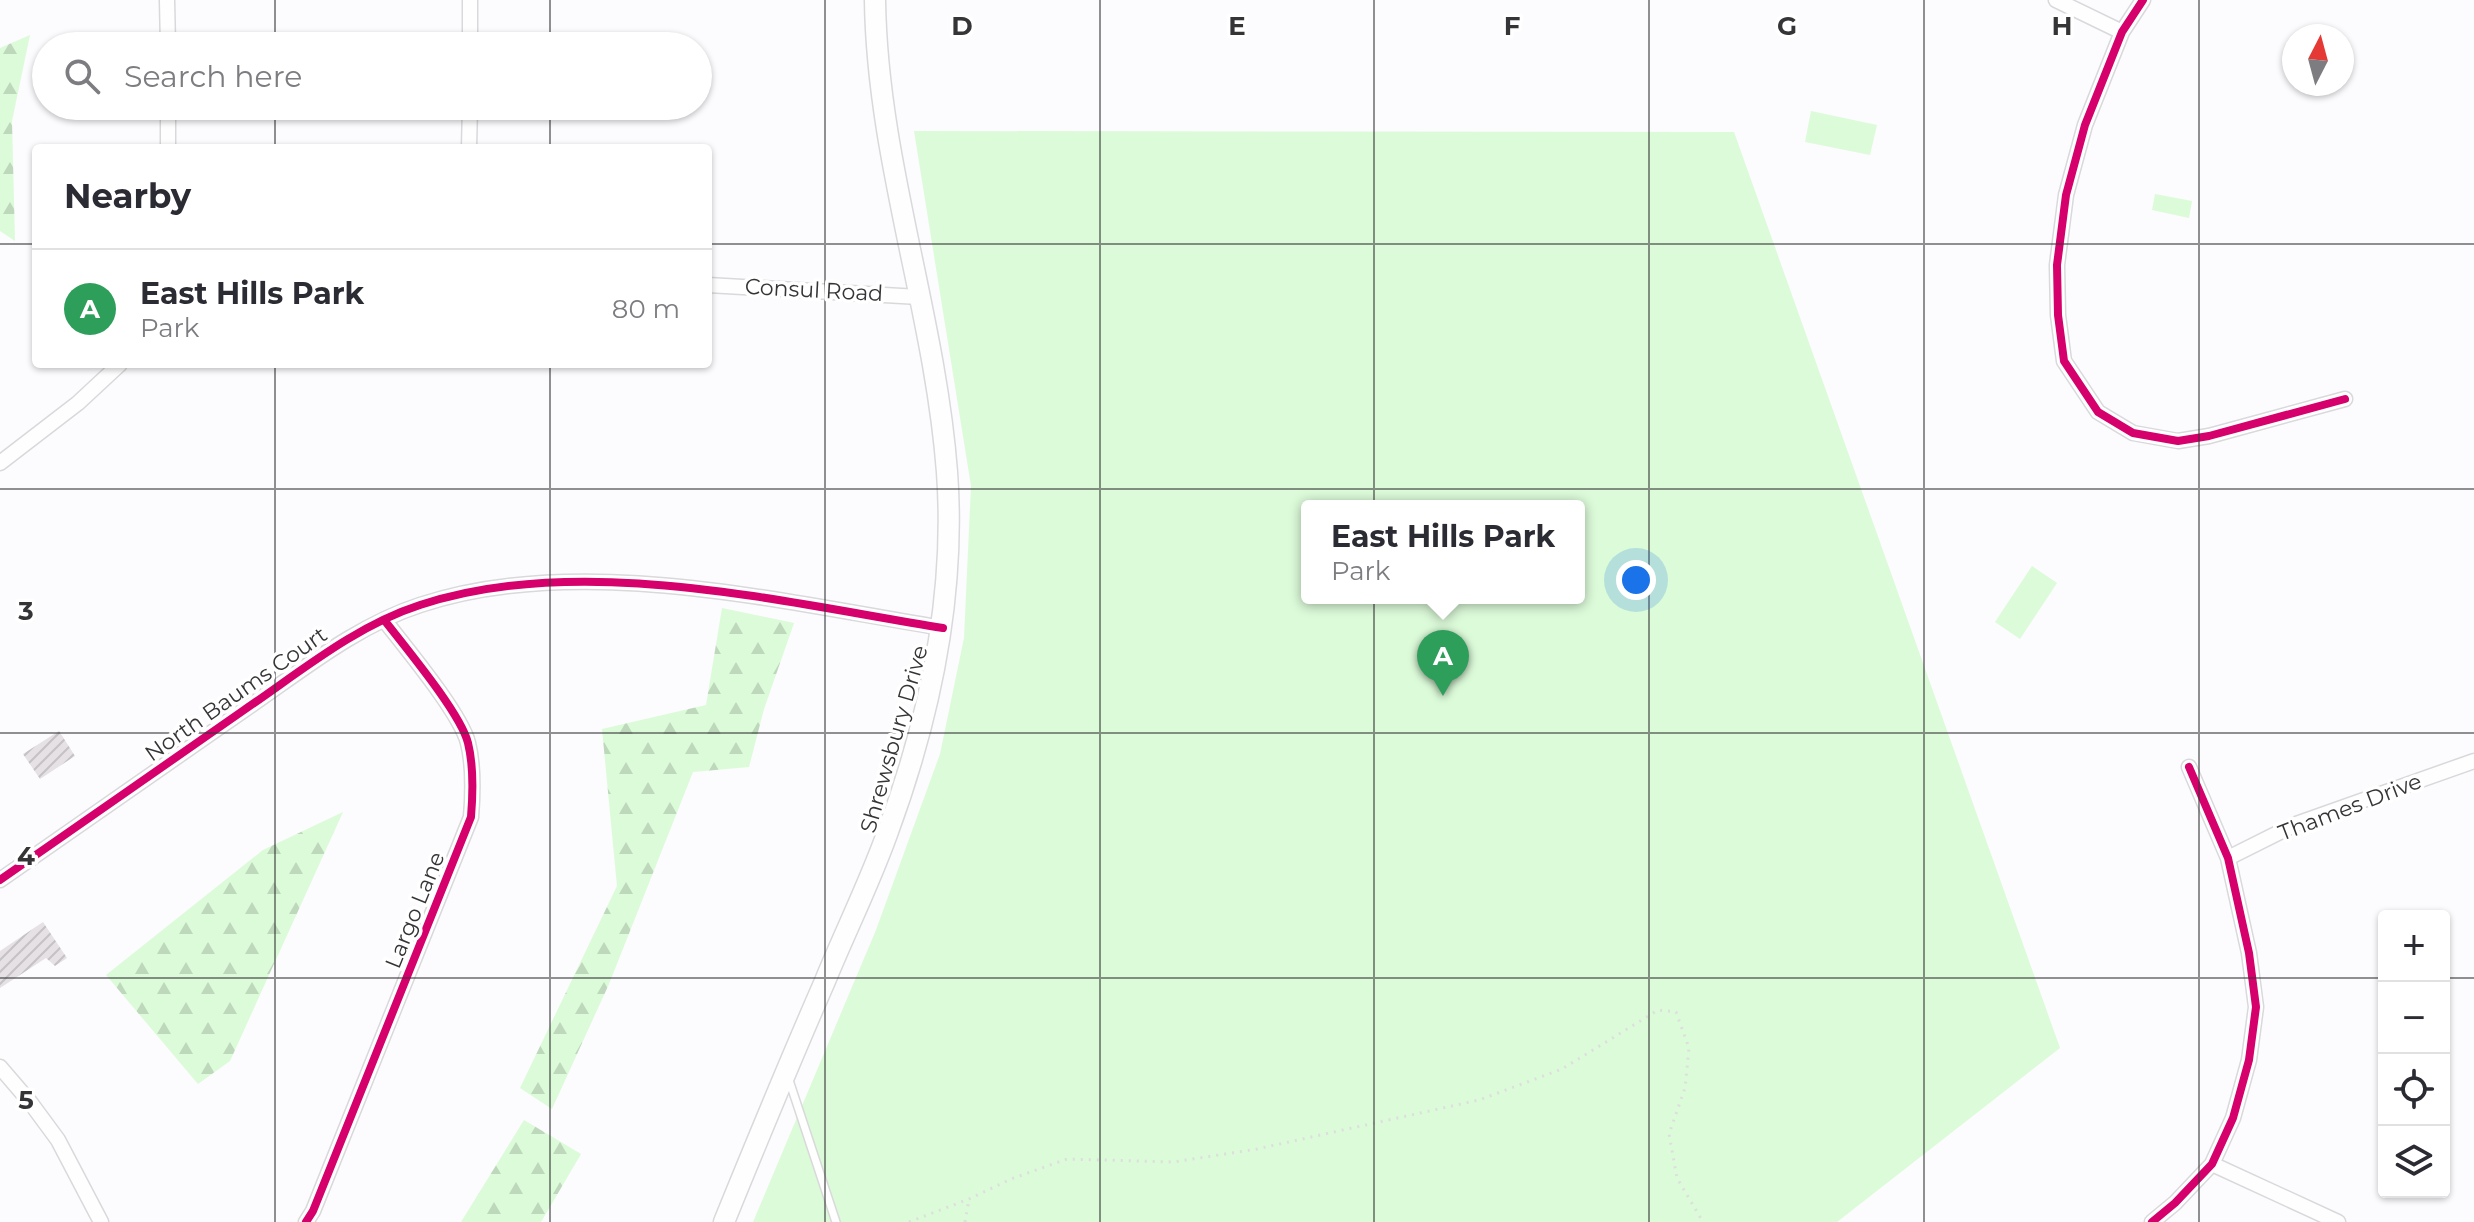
<!DOCTYPE html>
<html lang="en">
<head>
<meta charset="utf-8">
<style>
	body { margin:0; font-family:Montserrat,sans-serif; background:#f7f7f7; color:#2b2b33 }
	.controls { position:absolute; right:24px; bottom:24px; display:grid; overflow:hidden; border-radius:8px; box-shadow:0 2px 6px #0004 }
	.controls button { width:72px; height:72px; display:grid; place-items:center; padding:0; border:0; border-bottom:2px solid #e1e1e2; background:#fff; color:#2b2b33; font:40px sans-serif }
	.compass { position:absolute; left:2282px; top:24px; width:72px; height:72px; border-radius:50%; background:#fff; box-shadow:0 2px 6px #0004; rotate:6deg }
	.you { position:absolute; left:1636px; top:580px; width:28px; height:28px; margin:-20px; border:6px solid #fff; border-radius:50%; background:#1a73e8; box-shadow:0 0 0 12px #1a73e833 }
	.badge { display:grid; place-items:center; width:52px; height:52px; border-radius:50%; background:#7b7a7c; color:#fff; font-size:26px; font-weight:700 }
	.pin { position:absolute; translate:-50% -66px; filter:drop-shadow(0 2px 4px #0008) }
	.pin::after { content:''; position:absolute; top:42px; width:28px; height:24px; background:inherit; clip-path:polygon(0 0,100% 0,50% 100%) }
	.popup { position:absolute; left:1301px; top:500px; width:284px; height:104px; box-sizing:border-box; display:grid; place-content:center; border-radius:8px; background:#fff; filter:drop-shadow(0 2px 6px #0005); font-size:26px; white-space:nowrap; color:#7c7c81 }
	.popup b { font-size:30px; color:#2b2b33 }
	.popup::after { content:''; position:absolute; left:50%; top:100%; margin-left:-16px; border:16px solid transparent; border-top-color:#fff }
	.list { margin:0; padding:0; list-style:none }
	h2 { display:flex; justify-content:space-between; align-items:center; height:104px; margin:0; padding:0 32px; font-size:34px }
	h2 small { font-size:26px; font-weight:400; color:#7c7c81 }
	.list li { display:grid; grid-template-columns:52px 1fr auto; gap:24px; align-items:center; box-sizing:border-box; height:120px; padding:0 32px; border-top:2px solid #e1e1e2 }
	.list b { display:block; font-size:30px; white-space:nowrap }
	.list p { margin:0; font-size:26px; white-space:nowrap; color:#7c7c81 }
	.list em { font-size:26px; font-style:normal; color:#7c7c81 }
	.icon { flex:none; width:44px; height:44px; fill:none; stroke:currentColor; stroke-width:2; stroke-linecap:round; stroke-linejoin:round }
	.map { position:relative; flex:none; width:2474px; height:1222px; overflow:hidden }
	.search { position:absolute; background:#fff; box-shadow:0 2px 6px #0004; left:32px; top:32px; width:680px; height:88px; display:flex; align-items:center; gap:20px; box-sizing:border-box; padding:0 28px; border-radius:44px; color:#7c7c81; font-size:30px }
	.panel { position:absolute; background:#fff; box-shadow:0 2px 6px #0004; left:32px; top:144px; width:680px; height:224px; border-radius:8px }
	.map>svg:first-child { display:block }
	.forest { fill:url(#forest-firs) }
	.park { fill:#dcfbd9; fill-rule:evenodd }
	.building { fill:url(#building-hatch) }
	.lines { fill:none; stroke-linecap:round; stroke-linejoin:round }
	.service-casing { stroke:#d9d9db; stroke-width:10 }
	.minor-casing { stroke:#d9d9db; stroke-width:17 }
	.secondary-casing { stroke:#d9d9db; stroke-width:23 }
	.path { stroke:#dededf; stroke-width:3; stroke-dasharray:2 6; stroke-linecap:butt }
	.service { stroke:#fffeff; stroke-width:7 }
	.minor { stroke:#fffeff; stroke-width:14 }
	.secondary { stroke:#fffeff; stroke-width:20 }
	.cycleway-casing { stroke:#fff; stroke-width:13 }
	.cycleway { stroke:#d6006c; stroke-width:8 }
	.grid { fill:none; stroke:#353437; stroke-width:2; stroke-opacity:0.55 }
	.labels { text-anchor:middle; dominant-baseline:central; stroke-width:7; stroke-linejoin:round; paint-order:stroke }
	.street-label { font-size:22px; fill:#353437; stroke:#fff }
	.grid-label { font-size:26px; text-anchor:middle; font-weight:bold; fill:#353437; stroke:#fff; stroke-width:7; stroke-linejoin:round; paint-order:stroke }
</style>
</head>
<body>
<div class="map">
<svg width="2474" height="1222" viewBox="0 0 2474 1222">
	<defs>
		<pattern id="forest-firs" width="22" height="20" patternUnits="userSpaceOnUse" patternTransform="scale(2)"><rect width="22" height="20" fill="#dcfbd9"/><path d="M5 1l3.5 6h-7zM16 11l3.5 6h-7z" fill="#bdd8bb"/></pattern>
		<pattern id="building-hatch" width="6" height="6" patternUnits="userSpaceOnUse" patternTransform="scale(2)"><rect width="6" height="6" fill="#e5e1e4"/><path d="M-1 1l2-2M0 6l6-6M5 7l2-2" fill="none" stroke="#c5c2c4"/></pattern>
	</defs>
	<rect width="100%" height="100%" fill="#fcfbfd"/>
	<path class="forest" d="M30,35l-18,86 3,120 -15,-10v-183z
		M722,608l72,15 -30,86 -15,58 -56,5 -84,212 -57,125 -32,-21 97,-202 -15,-157 104,-24z
		M343,812l-113,249 -32,23 -92,-109 157,-125z
		M524,1120l57,34 -40,68h-80z"/>
	<path class="park" d="M1811,111l66,14 -7,30 -65,-13z
		M914,131l820,1 326,916 -223,174h-1084l123,-292 64,-176 24,-116 7,-152zM1307,506h272v92h-272z
		M2155,194l37,7 -3,17 -37,-8z
		M2032,566l25,17 -37,56 -25,-17z"/>
	<path class="building" d="M59,731l16,25 -35,23 -17,-25z
		M43,922l24,36 -12,8 -9,-8 -46,30v-37z"/>
	<g class="lines">
		<defs>
			<path id="service" d="M788,1077l48,145"/>
			<path id="minor" d="M167,0l1,46
				M2056,0l66,32
				M2143,0l-21,32 -37,93 -19,70 -9,70 1,50 6,46 34,51 35,21 45,8 31,-5 136,-37
				M470,46v-46
				M168,148v-42
				M469,148l1,-42
				M708,285l211,12
				M0,463l78,-60 42,-39
				M2228,858l68,-34 178,-63
				M0,880c81,-57 163,-113 244,-170 56,-38 111,-84 176,-105 160,-53 360,-3 523,23
				M0,1067l30,35 28,38 43,82
				M2212,1164l126,58
				M306,1222l7,-11 158,-394c2,-24 3,-50 -3,-74 -7,-29 -62,-95 -83,-122
				M2152,1222l23,-19 37,-39 21,-46 16,-58 7,-53 -7,-54 -21,-95 -39,-91"/>
			<path id="secondary" d="M724,1222c33,-81 66,-161 101,-241 20,-49 44,-97 62,-147 43,-116 69,-238 60,-362 -12,-159 -70,-312 -72,-472"/>
		</defs>
		<use href="#service" class="service-casing"/>
		<use href="#minor" class="minor-casing"/>
		<use href="#secondary" class="secondary-casing"/>
		<path class="path" d="M909,1222l60,-23 42,-20 56,-20 107,3 83,-13 222,-49 83,-31 96,-59 18,2 13,36 -4,40 -16,46 8,44 26,44
			M965,1222l4,-23"/>
		<use href="#service" class="service"/>
		<use href="#minor" class="minor"/>
		<use href="#secondary" class="secondary"/>
		<defs>
			<path id="cycleway" d="M2143,0l-21,32 -37,93 -19,70 -9,70 1,50 6,46 34,51 35,21 45,8 31,-5 136,-37
				M0,880c81,-57 163,-113 244,-170 56,-38 111,-84 176,-105 160,-53 360,-3 523,23
				M306,1222l7,-11 158,-394c2,-24 3,-50 -3,-74 -7,-29 -62,-95 -83,-122
				M2152,1222l23,-19 37,-39 21,-46 16,-58 7,-53 -7,-54 -21,-95 -39,-91"/>
		</defs>
		<use href="#cycleway" class="cycleway-casing"/>
		<use href="#cycleway" class="cycleway"/>
	</g>
	<path class="grid" d="M275,0v46M550,0v46M825,0v1222M1100,0v1222M1374,0v1222M1649,0v1222M1924,0v1222M2199,0v1222M275,106v42M550,106v42M0,244h36M708,244h1766M275,364v858M550,364v858M0,489h2474M0,733h2474M0,978h2384M2444,978h30"/>
	<g class="labels">
		<g class="street-label">
			<text transform="translate(814 290) rotate(3)">Consul Road</text>
			<text transform="translate(236 694) rotate(-35)">North Baums Court</text>
			<text transform="translate(894 739) rotate(-74)">Shrewsbury Drive</text>
			<text transform="translate(2350 807) rotate(-21)">Thames Drive</text>
			<text transform="translate(415 910) rotate(-68)">Largo Lane</text>
		</g>
	</g>
	<g class="grid-label">
		<text x="962" y="35">D</text>
		<text x="1237" y="35">E</text>
		<text x="1512" y="35">F</text>
		<text x="1787" y="35">G</text>
		<text x="2062" y="35">H</text>
		<text x="26" y="620">3</text>
		<text x="26" y="865">4</text>
		<text x="26" y="1109">5</text>
	</g>
</svg>
<div class="controls">
<button>+</button>
<button>−</button>
<button><svg class="icon" aria-label="locate" viewBox="0 0 24 24"><circle cx="12" cy="12" r="6"/><path d="M12 2v4M12 18v4M2 12h4M18 12h4"/></svg></button>
<button><svg class="icon" aria-label="layers" viewBox="0 0 24 24"><path d="M12 4l9 5-9 5-9-5zM3 14l9 5 9-5"/></svg></button>
</div>
<svg class="compass" viewBox="-18 -18 36 36"><path d="M0-13l5 13h-10z" fill="#e53935"/><path d="M0 13l5-13h-10z" fill="#7c7c81"/></svg>
<div class="you"></div>
<div class="pin badge" style="left:1443px;top:696px;background:#2e9e5b">A</div>
<div class="popup"><b>East Hills Park</b>Park</div>
<div class="search"><svg class="icon" aria-label="search" viewBox="0 0 24 24"><circle cx="10" cy="10" r="6"/><path d="M15 15l6 6"/></svg>Search here</div>
<section class="panel">
<h2>Nearby<small></small></h2>
<ul class="list">
<li><span class="badge" style="background:#2e9e5b">A</span><div><b>East Hills Park</b><p>Park</p></div><em>80 m</em></li>
</ul>
</section>
</div>
</body>
</html>
